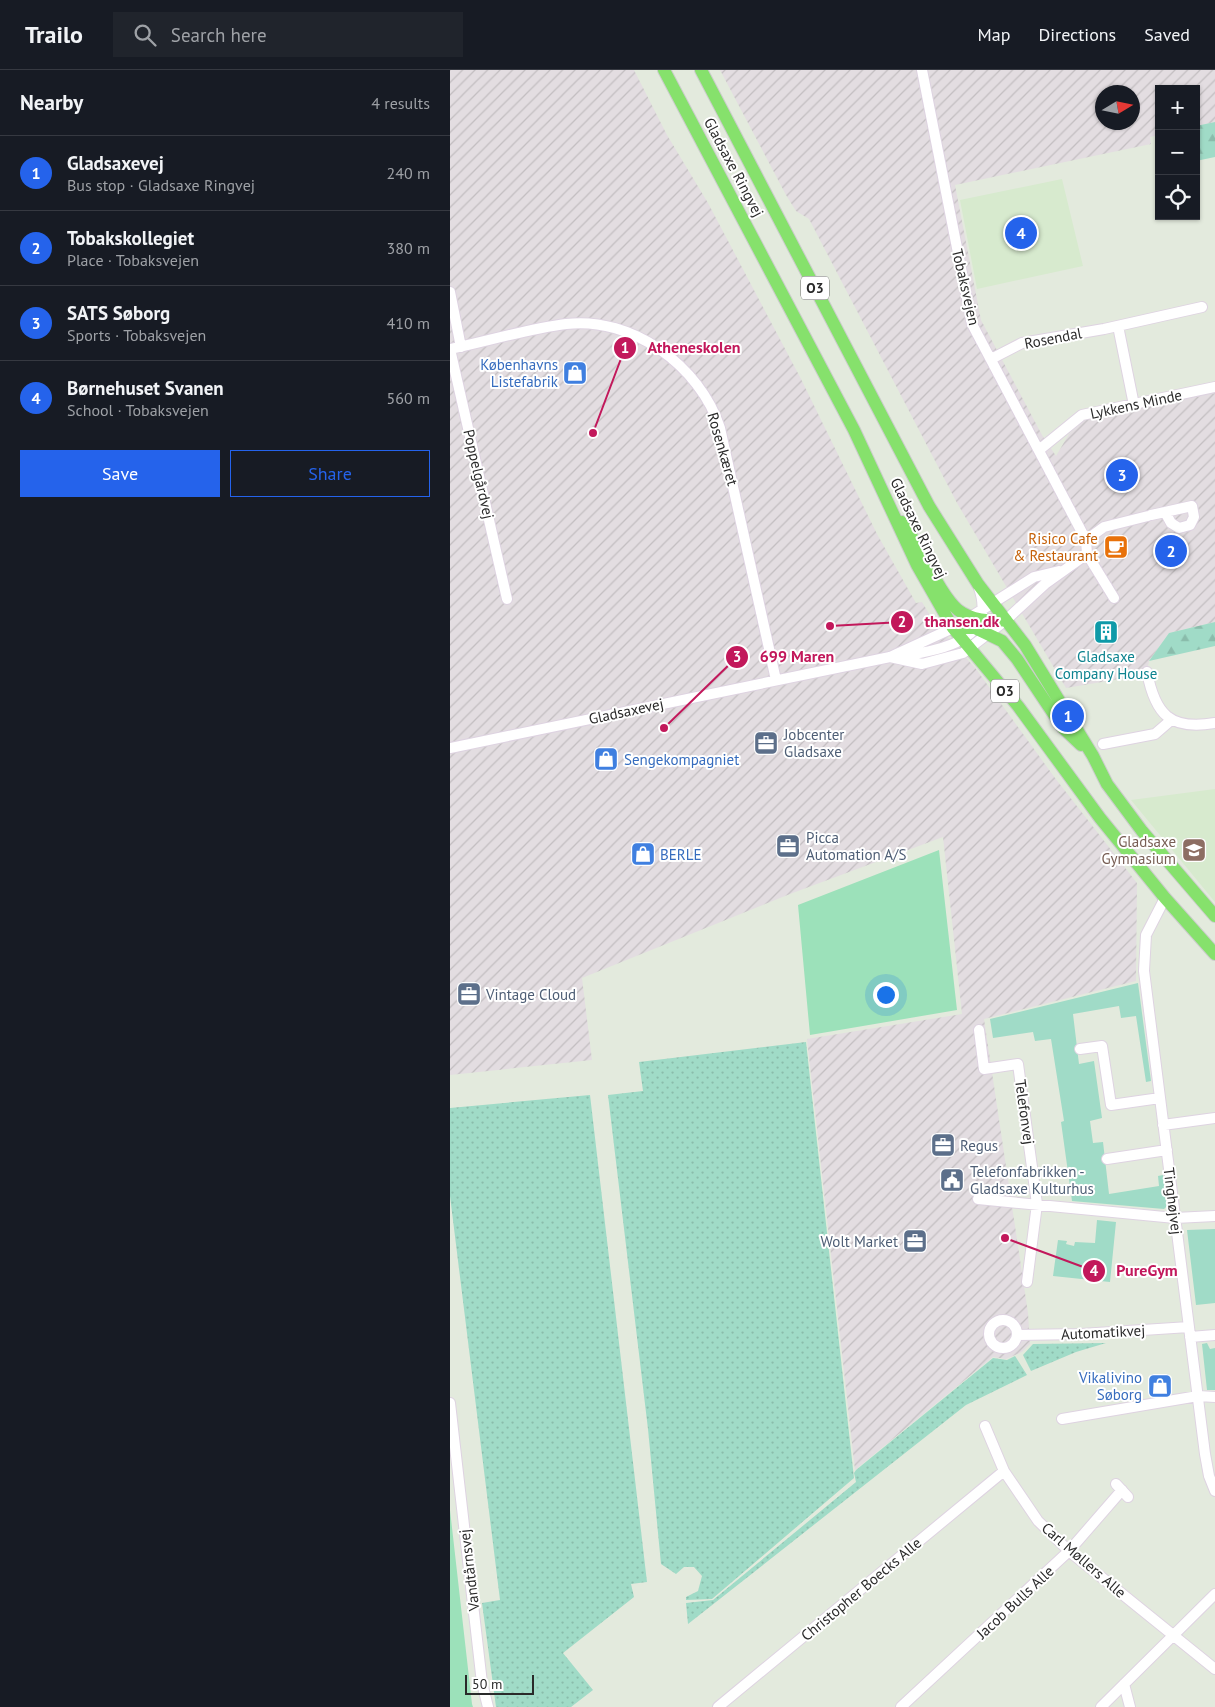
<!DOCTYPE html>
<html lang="en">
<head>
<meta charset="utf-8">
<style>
	body { margin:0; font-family:"PT Sans",sans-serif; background:#20242c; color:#f1f3f6 }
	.controls { position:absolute; right:15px; top:15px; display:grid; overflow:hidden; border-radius:0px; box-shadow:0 1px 4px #0004 }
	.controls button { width:45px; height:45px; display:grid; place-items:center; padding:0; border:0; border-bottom:1px solid #363941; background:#171b24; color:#f1f3f6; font:25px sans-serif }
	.compass { position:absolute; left:645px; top:15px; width:45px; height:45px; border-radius:50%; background:#171b24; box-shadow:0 1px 4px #0004; rotate:80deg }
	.scale { position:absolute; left:15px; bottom:12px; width:69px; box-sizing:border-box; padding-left:5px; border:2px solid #2a2a2a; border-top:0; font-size:14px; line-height:18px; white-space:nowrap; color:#2a2a2a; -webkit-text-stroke:4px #fff; paint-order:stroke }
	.you { position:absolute; left:435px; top:924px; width:18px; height:18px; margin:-12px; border:4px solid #fff; border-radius:50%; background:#1a73e8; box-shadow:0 0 0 8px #1a73e833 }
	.badge { display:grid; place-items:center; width:32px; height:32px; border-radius:50%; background:#2563eb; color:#fff; font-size:16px; font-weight:700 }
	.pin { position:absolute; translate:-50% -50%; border:2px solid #fff; box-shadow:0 1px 5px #0006 }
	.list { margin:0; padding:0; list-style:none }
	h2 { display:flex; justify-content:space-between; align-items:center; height:65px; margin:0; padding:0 20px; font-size:21px }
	h2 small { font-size:16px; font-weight:400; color:#9ea1a6 }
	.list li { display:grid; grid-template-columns:32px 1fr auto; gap:15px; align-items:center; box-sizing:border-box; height:75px; padding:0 20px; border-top:1px solid #363941 }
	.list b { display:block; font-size:19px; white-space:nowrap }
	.list p { margin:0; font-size:16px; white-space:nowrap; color:#9ea1a6 }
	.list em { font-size:16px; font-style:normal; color:#9ea1a6 }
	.actions { display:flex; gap:10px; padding:15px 20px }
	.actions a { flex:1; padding:11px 0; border:1px solid #2563eb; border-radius:0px; text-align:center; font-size:18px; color:#2563eb }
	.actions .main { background:#2563eb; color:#fff }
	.icon { flex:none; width:28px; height:28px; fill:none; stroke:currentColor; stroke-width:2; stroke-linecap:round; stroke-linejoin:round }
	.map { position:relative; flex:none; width:765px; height:1637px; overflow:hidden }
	header { display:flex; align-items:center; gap:30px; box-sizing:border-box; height:70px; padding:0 25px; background:#171b24; border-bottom:1px solid #363941 }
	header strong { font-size:24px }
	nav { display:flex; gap:28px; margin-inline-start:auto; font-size:18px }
	.search { width:350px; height:45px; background:#20242c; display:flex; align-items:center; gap:12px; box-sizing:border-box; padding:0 18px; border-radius:0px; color:#9ea1a6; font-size:19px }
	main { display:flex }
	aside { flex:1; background:#171b24 }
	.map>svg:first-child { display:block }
	.industrial { fill:url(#industrial-furrows); fill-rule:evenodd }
	.education { fill:#d7eace }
	.grass { fill:url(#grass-dots) }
	.forest { fill:url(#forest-firs) }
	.park { fill:#a0dbc7 }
	.pitch { fill:#9ce1ba }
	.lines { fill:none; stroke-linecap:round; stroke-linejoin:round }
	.minor-casing { stroke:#ded3e1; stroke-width:12 }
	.major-casing { stroke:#ccc; stroke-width:14 }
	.minor { stroke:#fff; stroke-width:10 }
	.major { stroke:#86e16c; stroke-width:12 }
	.labels { text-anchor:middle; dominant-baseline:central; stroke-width:4; stroke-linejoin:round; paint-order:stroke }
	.shield { fill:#fff; stroke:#6a6a6a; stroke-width:1 }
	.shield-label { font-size:14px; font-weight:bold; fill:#2a2a2a }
	.street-label { font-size:15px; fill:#2a2a2a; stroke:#fff }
	.shop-label { font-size:15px; fill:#366cbe; stroke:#fff; text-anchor:end }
	.food-label { font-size:15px; fill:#c56008; stroke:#fff; text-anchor:end }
	.culture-label { font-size:15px; fill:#0d838f; stroke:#fff }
	.service-label { font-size:15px; fill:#4e5e75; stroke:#fff; text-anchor:start }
	.education-label { font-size:15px; fill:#785e54; stroke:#fff; text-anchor:end }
	.leader { fill:none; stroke:#c2185b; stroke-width:2 }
	.callout-dot { fill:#c2185b; stroke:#fff; stroke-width:2 }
	.mark-label { font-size:15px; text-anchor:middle; font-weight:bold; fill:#fff }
	.callout-label { font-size:16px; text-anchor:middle; font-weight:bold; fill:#c2185b; stroke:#fff; stroke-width:4; stroke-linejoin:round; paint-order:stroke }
</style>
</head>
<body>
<header>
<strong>Trailo</strong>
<div class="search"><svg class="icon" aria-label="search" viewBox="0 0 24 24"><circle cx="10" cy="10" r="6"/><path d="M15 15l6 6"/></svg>Search here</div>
<nav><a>Map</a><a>Directions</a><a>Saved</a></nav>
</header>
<main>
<aside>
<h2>Nearby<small>4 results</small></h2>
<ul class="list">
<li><span class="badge">1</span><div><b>Gladsaxevej</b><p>Bus stop · Gladsaxe Ringvej</p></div><em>240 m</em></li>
<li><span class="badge">2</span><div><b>Tobakskollegiet</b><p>Place · Tobaksvejen</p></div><em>380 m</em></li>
<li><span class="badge">3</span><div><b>SATS Søborg</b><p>Sports · Tobaksvejen</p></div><em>410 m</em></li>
<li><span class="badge">4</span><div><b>Børnehuset Svanen</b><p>School · Tobaksvejen</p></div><em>560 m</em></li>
</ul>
<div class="actions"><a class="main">Save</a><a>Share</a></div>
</aside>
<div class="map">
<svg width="765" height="1637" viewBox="0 0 765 1637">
	<defs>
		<pattern id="industrial-furrows" width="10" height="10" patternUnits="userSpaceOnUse" patternTransform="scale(1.25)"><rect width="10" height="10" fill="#e3dde1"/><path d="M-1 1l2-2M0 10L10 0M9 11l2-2" fill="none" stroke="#c3bec1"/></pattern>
		<pattern id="grass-dots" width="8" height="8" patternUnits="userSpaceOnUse" patternTransform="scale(1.25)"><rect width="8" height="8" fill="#a0dbc7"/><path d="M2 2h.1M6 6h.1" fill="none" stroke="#8abcab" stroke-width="1.8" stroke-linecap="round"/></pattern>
		<pattern id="forest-firs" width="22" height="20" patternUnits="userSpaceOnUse" patternTransform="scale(1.25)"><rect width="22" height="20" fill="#a0dbc7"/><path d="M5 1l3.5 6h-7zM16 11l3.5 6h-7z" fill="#8abcab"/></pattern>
	</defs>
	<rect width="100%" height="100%" fill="#e3eadd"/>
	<path class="industrial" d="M0,0h184l33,65 41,68 93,176 76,155 39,69 6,-1 12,20 42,47 79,109 82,105 -1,98 -152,38 44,294 2,31 -8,8 -16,7 -13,-2 -138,113 -48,-431 155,-25 -19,-177 -153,57 -208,84 10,82 -142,15z
		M270,0h495v52l-19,4v-37h-37v46l-9,2 1,7 -196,41 26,135 61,115 14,21 13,-22 16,-14 130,-27v229l-46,11 -20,28 -2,11 -10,4 -71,12 -109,-185 -148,-284 -13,-8 -10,-16zM652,22h30v30h-30z"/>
	<path class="education" d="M612,109l21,87 -106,23 -17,-89z
		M765,719v113l-84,-102z"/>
	<path class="grass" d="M356,972l48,436 -142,121 -26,1v-3l12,-6 4,-15 -8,-9h-10l-8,7 -15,-10 -13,-135 -40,-334 35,-4 -4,-29z
		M140,1025l57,487 -16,2 3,13 -71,56 30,37 -22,17h-75l-14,-104 18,-3 -50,-404v-88z
		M656,1273l-30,9 -45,19 -8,-16 10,-11z
		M565,1286l12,19 -61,30 -278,219 -2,-21 27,-3 143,-118 -2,-9 2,-3 137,-112 14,2z"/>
	<path class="forest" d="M765,52v35l-19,4v-35z
		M765,552v24l-66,15 20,-28z"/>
	<path class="park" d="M688,913l13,98 -5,1 -10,-66 -15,2 -2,-12 -46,8 6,50 15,-3 8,57 -12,3 3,22 10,-1 6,52 50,-8 -1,-10 5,-1 4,31 -3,3 -92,-8 -11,-79 3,-1 -13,-82 -16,2 -2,-9 -40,6 -3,-19z
		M647,1150l19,2 -6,60 -57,-6 5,-36 9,1 -1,3 8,2 1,-4 20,1z
		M765,1159v74l-19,2 -9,-75z
		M757,1273l3,6 5,-1v42h-8l-5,-46z"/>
	<path class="pitch" d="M489,780l18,160 -147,25 -12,-130z
		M0,1440l22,194 1,3h-23z"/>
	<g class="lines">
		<defs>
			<path id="minor" d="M0,222l11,55
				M668,256l16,79
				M0,279c38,-8 77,-20 116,-25 66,-8 134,42 154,104l56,252
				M0,279l57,250
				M541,289l31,-16 82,-14 98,-22
				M589,380l43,-35 133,-28
				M701,445l14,-3 6,11 8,5 11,-3 4,-8 -2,-11 -27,6
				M636,470l18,-13 44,-11
				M637,484l27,44
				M451,586c37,-5 97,-15 78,-68
				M440,587l32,7 41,-11 43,-33 39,-36 42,-30 -1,-14 -114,-216 -50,-254
				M697,602c8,42 23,59 68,51
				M653,674l52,-10 15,-13
				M0,678l440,-91 63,-29 81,-51 25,-6
				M715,828l-19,37 -2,36 61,483 4,22 6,15
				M529,960l5,39 34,-5 19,140 -10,78
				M630,979l22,-3 9,59 49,-7
				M713,1055l52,-7
				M657,1089l60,-9
				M528,1129l197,19 40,-2
				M539 1264a14 14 0 1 1 28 0a14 14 0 1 1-28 0Z
				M567,1265l64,-1 108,-7
				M740,1267l25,-2
				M0,1333l32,280 6,24
				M612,1349l136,-23 17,1
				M535,1356l19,45 34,50 31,30 146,118
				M666,1414l12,13
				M674,1614l6,23
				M268,1637l286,-236
				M451,1637l168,-156 53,-61
				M651,1637l114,-113"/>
			<path id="major" d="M214,0l190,360 63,135 36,63 65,78 82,112 65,80 50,56
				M251,0l228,436 49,78 47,61 68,111 14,28 35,47 73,85
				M452,452c17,22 37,72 56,88 13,10 32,12 48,10
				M503,558h22l27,13 15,18 46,69 18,17"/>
		</defs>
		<use href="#minor" class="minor-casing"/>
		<use href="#major" class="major-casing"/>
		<use href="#minor" class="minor"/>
		<use href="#major" class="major"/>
	</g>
	<defs>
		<symbol id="shop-square" viewBox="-11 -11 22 22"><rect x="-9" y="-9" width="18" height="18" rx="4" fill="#3f7fe0" stroke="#fff"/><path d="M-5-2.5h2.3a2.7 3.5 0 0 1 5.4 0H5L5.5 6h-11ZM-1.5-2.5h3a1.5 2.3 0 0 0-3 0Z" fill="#fff"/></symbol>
		<symbol id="cafe-square" viewBox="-11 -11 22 22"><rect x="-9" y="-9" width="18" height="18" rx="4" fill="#e8710a" stroke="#fff"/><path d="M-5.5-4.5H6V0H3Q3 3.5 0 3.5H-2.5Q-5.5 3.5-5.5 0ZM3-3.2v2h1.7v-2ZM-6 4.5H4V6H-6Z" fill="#fff"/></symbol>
		<symbol id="building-square" viewBox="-11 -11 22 22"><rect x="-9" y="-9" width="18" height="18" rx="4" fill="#0f9aa8" stroke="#fff"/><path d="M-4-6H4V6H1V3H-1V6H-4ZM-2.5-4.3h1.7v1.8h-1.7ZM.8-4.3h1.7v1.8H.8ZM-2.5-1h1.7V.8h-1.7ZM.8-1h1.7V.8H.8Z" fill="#fff"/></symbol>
		<symbol id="office-square" viewBox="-11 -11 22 22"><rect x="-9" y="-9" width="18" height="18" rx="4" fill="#5c6f8a" stroke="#fff"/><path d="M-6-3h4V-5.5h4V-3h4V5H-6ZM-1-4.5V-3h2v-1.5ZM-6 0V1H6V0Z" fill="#fff"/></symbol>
		<symbol id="school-square" viewBox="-11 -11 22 22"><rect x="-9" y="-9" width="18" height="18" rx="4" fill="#8d6e63" stroke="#fff"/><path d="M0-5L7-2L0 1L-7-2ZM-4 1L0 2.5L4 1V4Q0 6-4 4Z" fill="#fff"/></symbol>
		<symbol id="civic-square" viewBox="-11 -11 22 22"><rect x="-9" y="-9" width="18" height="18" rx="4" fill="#5c6f8a" stroke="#fff"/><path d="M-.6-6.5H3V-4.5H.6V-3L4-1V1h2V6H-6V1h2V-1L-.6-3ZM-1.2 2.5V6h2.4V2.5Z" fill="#fff"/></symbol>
	</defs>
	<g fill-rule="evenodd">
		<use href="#shop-square" x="111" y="289" width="28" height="28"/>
		<use href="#cafe-square" x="652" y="463" width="28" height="28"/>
		<use href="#building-square" x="642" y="548" width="28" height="28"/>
		<use href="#office-square" x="302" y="659" width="28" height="28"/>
		<use href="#shop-square" x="142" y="675" width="28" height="28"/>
		<use href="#office-square" x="324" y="762" width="28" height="28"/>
		<use href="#school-square" x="730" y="766" width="28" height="28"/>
		<use href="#shop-square" x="179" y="770" width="28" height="28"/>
		<use href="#office-square" x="5" y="910" width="28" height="28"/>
		<use href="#office-square" x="479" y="1061" width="28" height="28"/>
		<use href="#civic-square" x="488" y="1096" width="28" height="28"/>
		<use href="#office-square" x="451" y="1157" width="28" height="28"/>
		<use href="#shop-square" x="696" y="1302" width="28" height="28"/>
	</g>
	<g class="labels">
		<g class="shield">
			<rect x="351" y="206.5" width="28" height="23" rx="4"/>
			<rect x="541" y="609.5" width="28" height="23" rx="4"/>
		</g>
		<g class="shield-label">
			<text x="365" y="218">O3</text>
			<text x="555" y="621">O3</text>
		</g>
		<g class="street-label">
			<text transform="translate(284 97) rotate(62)">Gladsaxe Ringvej</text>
			<text transform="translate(516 217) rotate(77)">Tobaksvejen</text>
			<text transform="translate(603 268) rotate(-11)">Rosendal</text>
			<text transform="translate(686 334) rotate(-12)">Lykkens Minde</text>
			<text transform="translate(273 379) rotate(74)">Rosenkæret</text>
			<text transform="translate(29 404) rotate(77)">Poppelgårdvej</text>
			<text transform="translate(469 458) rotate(64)">Gladsaxe Ringvej</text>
			<text transform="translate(176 641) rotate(-12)">Gladsaxevej</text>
			<text transform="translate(575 1042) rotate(82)">Telefonvej</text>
			<text transform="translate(723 1131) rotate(83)">Tinghøjvej</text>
			<text transform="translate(653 1262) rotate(-3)">Automatikvej</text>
			<text transform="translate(634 1490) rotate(41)">Carl Møllers Alle</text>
			<text transform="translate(19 1500) rotate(-97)">Vandtårnsvej</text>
			<text transform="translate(411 1519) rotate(-40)">Christopher Boecks Alle</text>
			<text transform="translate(565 1532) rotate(-43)">Jacob Bulls Alle</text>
		</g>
		<g class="shop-label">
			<text x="108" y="294">Københavns<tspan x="108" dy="17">Listefabrik</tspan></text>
			<text x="174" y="689" text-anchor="start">Sengekompagniet</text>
			<text x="210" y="784" text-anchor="start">BERLE</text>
			<text x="692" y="1307">Vikalivino<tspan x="692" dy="17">Søborg</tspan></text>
		</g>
		<g class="food-label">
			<text x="648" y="468">Risico Cafe<tspan x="648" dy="17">&amp; Restaurant</tspan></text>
		</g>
		<g class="culture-label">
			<text x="656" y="586">Gladsaxe<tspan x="656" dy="17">Company House</tspan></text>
		</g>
		<g class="service-label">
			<text x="334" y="664">Jobcenter<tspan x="334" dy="17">Gladsaxe</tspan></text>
			<text x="356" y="767">Picca<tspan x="356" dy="17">Automation A/S</tspan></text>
			<text x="36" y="924">Vintage Cloud</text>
			<text x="510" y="1075">Regus</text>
			<text x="520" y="1101">Telefonfabrikken -<tspan x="520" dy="17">Gladsaxe Kulturhus</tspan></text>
			<text x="448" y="1171" text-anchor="end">Wolt Market</text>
		</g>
		<g class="education-label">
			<text x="726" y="771">Gladsaxe<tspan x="726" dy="17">Gymnasium</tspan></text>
		</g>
	</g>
	<path class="leader" d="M143 363L175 278M380 556L452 552M214 658L287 587M555 1168L644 1201"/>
	<g class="callout-dot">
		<circle cx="143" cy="363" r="5"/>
		<circle cx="380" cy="556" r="5"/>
		<circle cx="214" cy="658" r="5"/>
		<circle cx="555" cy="1168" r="5"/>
		<circle cx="175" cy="278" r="12"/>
		<circle cx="452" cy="552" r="12"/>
		<circle cx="287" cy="587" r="12"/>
		<circle cx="644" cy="1201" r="12"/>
	</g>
	<g class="mark-label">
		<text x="175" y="283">1</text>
		<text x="452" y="557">2</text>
		<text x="287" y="592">3</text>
		<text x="644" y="1206">4</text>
	</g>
	<g class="callout-label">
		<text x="244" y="283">Atheneskolen</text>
		<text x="512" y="557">thansen.dk</text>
		<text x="347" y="592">699 Maren</text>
		<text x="697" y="1206">PureGym</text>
	</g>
</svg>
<div class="controls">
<button>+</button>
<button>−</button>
<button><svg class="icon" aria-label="locate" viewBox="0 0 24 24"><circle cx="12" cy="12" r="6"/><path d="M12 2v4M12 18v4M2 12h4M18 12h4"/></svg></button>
</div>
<svg class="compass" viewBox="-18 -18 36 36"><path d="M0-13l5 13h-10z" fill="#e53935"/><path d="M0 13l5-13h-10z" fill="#9ea1a6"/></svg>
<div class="scale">50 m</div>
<div class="you"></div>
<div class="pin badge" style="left:618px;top:646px">1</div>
<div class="pin badge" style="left:721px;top:481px">2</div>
<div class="pin badge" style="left:672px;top:405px">3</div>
<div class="pin badge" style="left:571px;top:163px">4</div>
</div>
</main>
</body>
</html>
